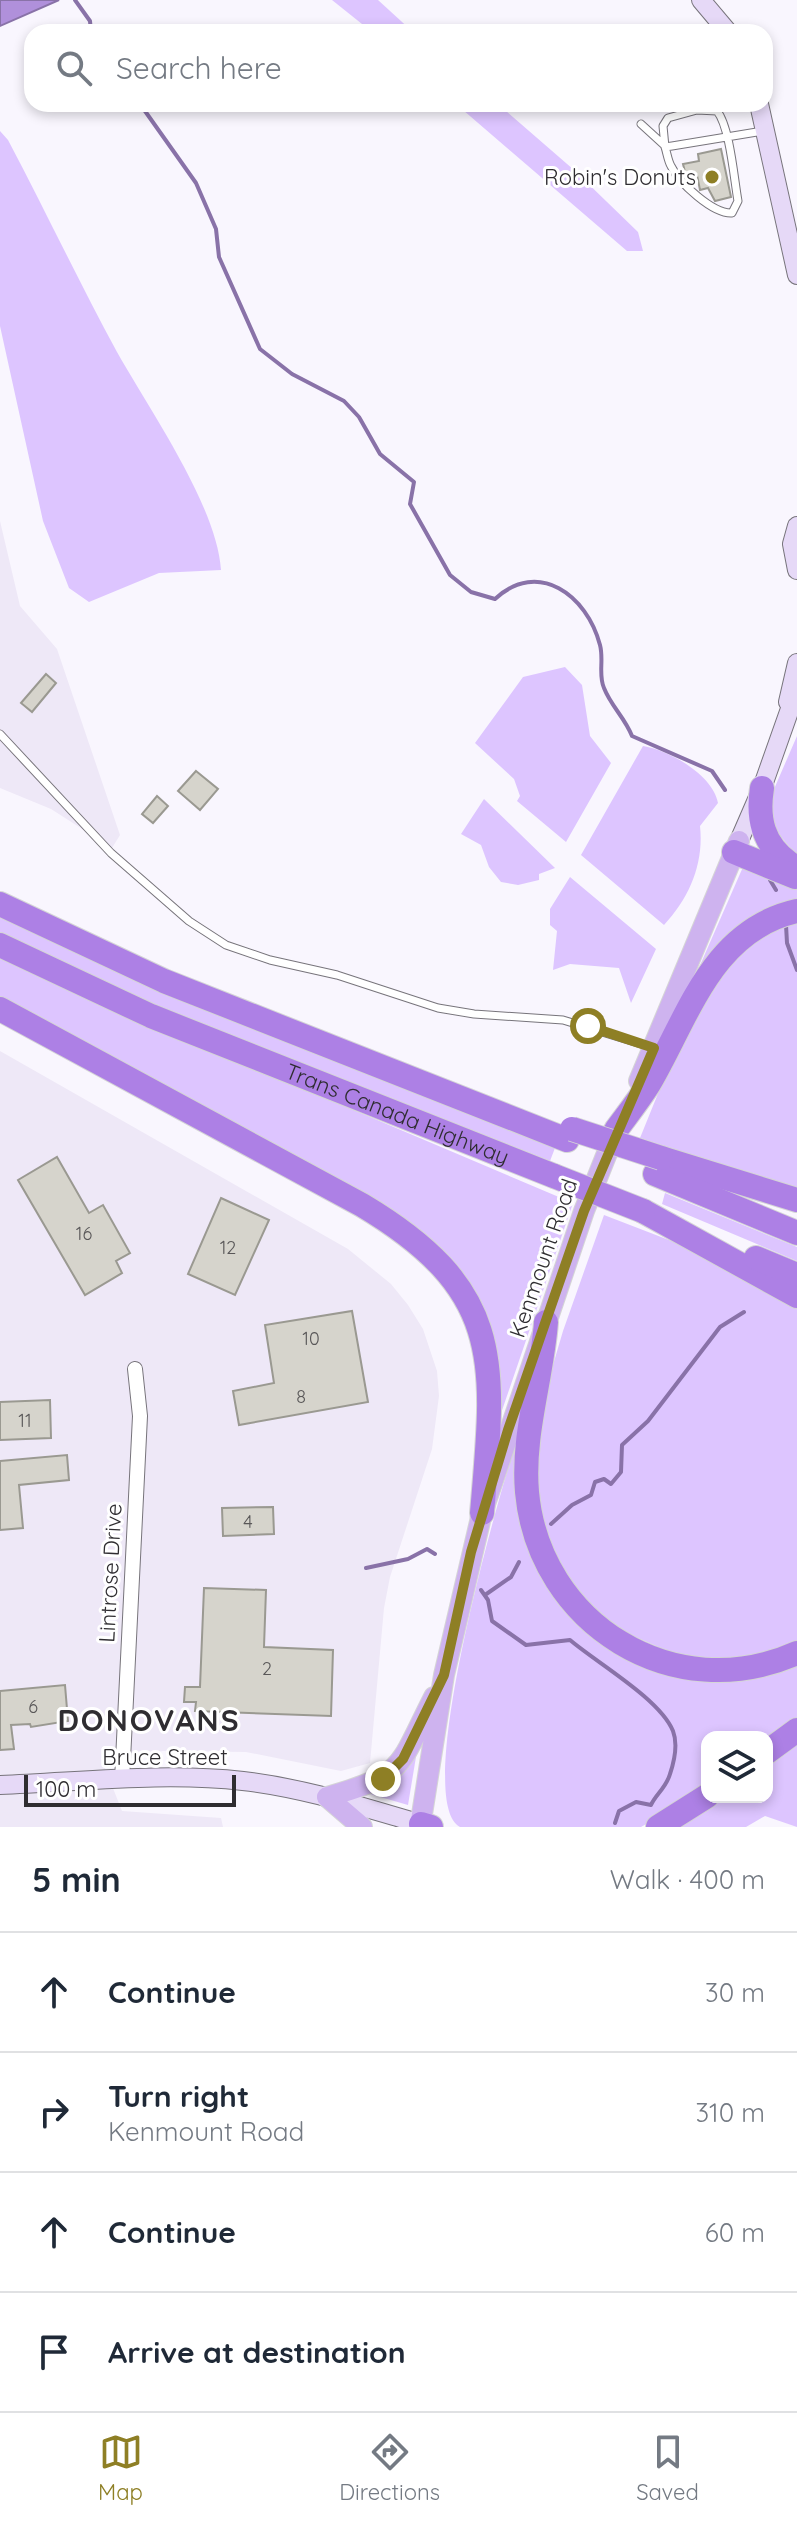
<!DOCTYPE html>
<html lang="en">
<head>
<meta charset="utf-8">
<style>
	body { margin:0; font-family:Quicksand,sans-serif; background:#f2f2f3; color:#1f2937 }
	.controls { position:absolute; right:24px; bottom:24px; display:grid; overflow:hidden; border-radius:16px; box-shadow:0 4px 12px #0003 }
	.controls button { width:72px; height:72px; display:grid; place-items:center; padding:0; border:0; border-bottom:2px solid #e0e1e3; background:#fff; color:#1f2937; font:40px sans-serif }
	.scale { position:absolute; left:24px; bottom:20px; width:212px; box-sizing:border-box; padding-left:8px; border:4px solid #2f2d31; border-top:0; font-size:22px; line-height:28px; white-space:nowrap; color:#2f2d31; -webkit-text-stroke:6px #fff; paint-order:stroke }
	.stop { position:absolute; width:24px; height:24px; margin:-18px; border:6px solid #8e7f25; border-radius:50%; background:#fff }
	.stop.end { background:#8e7f25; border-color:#fff; box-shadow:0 2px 8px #0008 }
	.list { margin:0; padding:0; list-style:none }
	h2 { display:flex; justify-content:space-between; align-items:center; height:104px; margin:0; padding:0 32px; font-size:34px }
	h2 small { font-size:26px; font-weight:400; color:#747a83 }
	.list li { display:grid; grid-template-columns:52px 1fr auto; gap:24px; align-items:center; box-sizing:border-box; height:120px; padding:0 32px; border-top:2px solid #e0e1e3 }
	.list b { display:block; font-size:30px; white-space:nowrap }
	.list p { margin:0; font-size:26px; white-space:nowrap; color:#747a83 }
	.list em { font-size:26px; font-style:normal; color:#747a83 }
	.icon { flex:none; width:44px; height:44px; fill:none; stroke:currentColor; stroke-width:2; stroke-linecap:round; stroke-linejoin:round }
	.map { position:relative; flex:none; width:797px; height:1827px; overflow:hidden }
	.search { position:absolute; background:#fff; box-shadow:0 4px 12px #0003; left:24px; right:24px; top:24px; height:88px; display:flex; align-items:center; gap:20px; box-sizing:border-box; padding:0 28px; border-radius:24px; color:#747a83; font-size:30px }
	.sheet { height:584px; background:#fff }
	nav { display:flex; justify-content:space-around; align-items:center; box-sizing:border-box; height:112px; border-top:2px solid #e0e1e3; background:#fff; font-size:22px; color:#747a83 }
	nav a { display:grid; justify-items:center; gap:4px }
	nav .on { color:#8e7f25 }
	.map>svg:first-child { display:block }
	.built { fill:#eee8f7 }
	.green { fill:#ddc5ff }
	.water { fill:#b090db; stroke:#8972a8; stroke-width:2 }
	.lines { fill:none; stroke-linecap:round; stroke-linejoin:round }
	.stream { stroke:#8972a8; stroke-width:4 }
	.building { fill:#d6d4cc; stroke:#9a9991; stroke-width:2 }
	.service-casing { stroke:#77747b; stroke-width:9 }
	.minor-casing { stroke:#77747b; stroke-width:16 }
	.secondary-casing { stroke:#77747b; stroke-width:20 }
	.primary-casing { stroke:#d5d5d6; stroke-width:22 }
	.motorway-casing { stroke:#d5d5d6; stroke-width:26 }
	.service { stroke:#fff; stroke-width:7 }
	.minor { stroke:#fff; stroke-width:14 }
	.secondary { stroke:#e6d9f7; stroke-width:18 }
	.primary { stroke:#ceb3ef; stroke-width:20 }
	.motorway { stroke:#ad80e5; stroke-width:24 }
	.motorway-bridge-casing { stroke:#d5d5d6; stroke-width:26; stroke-linecap:butt }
	.motorway-bridge { stroke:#ad80e5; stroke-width:24 }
	.route { stroke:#8e7f25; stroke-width:10 }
	.poi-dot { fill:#8e7f25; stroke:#fff; stroke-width:3 }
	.labels { text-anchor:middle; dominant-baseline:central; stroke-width:6; stroke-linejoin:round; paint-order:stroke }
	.number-label { font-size:18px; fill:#595758 }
	.poi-label { font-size:22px; fill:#2f2d31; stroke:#fff; text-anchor:end }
	.street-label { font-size:22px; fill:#2f2d31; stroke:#fff }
	.district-label { font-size:30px; font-weight:bold; letter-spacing:2px; fill:#2f2d31; stroke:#fff }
</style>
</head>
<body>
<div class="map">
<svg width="797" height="1827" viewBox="0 0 797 1827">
	<rect width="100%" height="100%" fill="#f9f6fe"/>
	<path class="built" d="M0,521l20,85 37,43 63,186 -8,13 -61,-39 -51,-21z
		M0,1051l348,198 43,35 17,21 15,24 14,42 2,25 -7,53 -42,128 -6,31 -14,155 -29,8 -95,-19 -83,-1 -62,7 21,53 99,7 2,9h-223z"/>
	<path class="green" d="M332,0h46l35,32h-41z
		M456,104h42l76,66 64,62 5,19h-16z
		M0,131l8,9c37,70 71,142 109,212 32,57 100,154 104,218l-62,3 -70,29 -20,-14 -26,-67 -43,-195z
		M565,667l17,18 8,51 21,27 -45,79 -49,-41 3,-5 -6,-17 -39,-36 48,-66z
		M797,736v120l-25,-30 -1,-30z
		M643,746c26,4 70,29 75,57l-18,23c4,37 -10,71 -36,99l-83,-70z
		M484,799l71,69 -16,6v6l-21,5 -17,-3 -12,-15 -8,-22 -20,-11z
		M743,867l54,22v14l-103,76z
		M570,877l86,72 -25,54 -12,-35 -49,-4 -17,6 4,-39 -7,-6v-16z
		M0,916l148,69 407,163 -5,13 -407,-161 -143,-67z
		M797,919v272l-157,-53 34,-84 36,-67 46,-49z
		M0,954l127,60 446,189 -77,225 1,-33 -57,-141 -440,-250z
		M665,1193l132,54v14l-135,-57z
		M604,1215l109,42 84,45v343l-19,8 -88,8 -86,-38 -40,-44 -29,-82 5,-88 23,-78z
		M522,1423l2,96 106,137 167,5v62l-30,22v-8h-60v52l-66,38h-181c-51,-28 44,-350 62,-404z
		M419,1739l-11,66 -45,-13z
		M797,1739v88l-32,-11 -19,11h-71l43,-30h49v-36z"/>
	<path class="water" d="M0,0h59l-59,26z"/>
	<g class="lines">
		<path class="stream" d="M75,0l15,21 1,11
			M140,104l56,79 20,46 3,28 41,92 32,25 52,27 15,16 21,37 34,28 -4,22 40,71 21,17 24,7c43,-40 92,-4 105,46 4,15 -2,30 4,43 7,18 21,30 28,48l80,35 13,19
			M770,880l6,10
			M786,925l1,18 10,27
			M551,1524l21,-19 19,-10 4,-13 9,-3 7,5 10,-12 1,-27 26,-24 72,-94 24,-15
			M366,1568l42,-9 19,-10 8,5
			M481,1590l7,10 4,21 34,24 44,-5c27,23 90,59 103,91 5,13 1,31 -3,43 -4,14 -14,20 -19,31l-15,-3 -17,9 -4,12
			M485,1595l26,-18 8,-15"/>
	</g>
	<path class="building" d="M721,149l10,48 -16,4 -7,-13 -8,2 -3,-15 -11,1 -3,-12 16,-3 -1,-7z
		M46,674l10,9 -24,29 -11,-9z
		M196,771l22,18 -18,21 -22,-19z
		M157,796l11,10 -15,17 -11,-9z
		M57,1157l32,56 14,-8 27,48 -14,8 6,12 -37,22 -67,-115z
		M221,1198l48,22 -34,75 -47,-21z
		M352,1311l16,91 -129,23 -6,-34 41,-8 -9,-58z
		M50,1400l1,38 -51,2v-38z
		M67,1455l2,25 -50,5 4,43 -23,2v-69z
		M273,1507l1,27 -51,2 -1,-28z
		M204,1588l62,2 -2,57 69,3 -2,66 -136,-5 1,-9h-12l1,-15h15z
		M65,1685l3,36 -37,6 -1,-3 -19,1 3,24 -14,1v-59z"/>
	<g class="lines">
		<defs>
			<path id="service" d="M641,124l23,21
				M665,147l-2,-21 5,-8 29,-8 20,1c13,16 17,68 21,90l-6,12c-19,1 -53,-30 -61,-47 -3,-5 -4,-13 -6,-19l7,-1 91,-15
				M0,734l111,119 78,68 37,24 44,15 67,15 101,33 36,6 89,6 88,27"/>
			<path id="minor" d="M122,1780l18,-364 -5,-47"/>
			<path id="secondary" d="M701,0l27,32
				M759,104l38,171
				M797,526l-5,18 5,26
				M788,702l9,-39
				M739,841l23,-53 35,-99
				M0,1785c81,-3 163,-13 243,-4 61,7 119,26 178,43"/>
			<path id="primary" d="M639,1081l100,-240
				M327,1797c80,-23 71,-30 107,-100
				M327,1797l35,30
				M420,1827l24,-152 38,-162 102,-302 33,-83"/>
			<g id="motorway">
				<path d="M762,788c-5,31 1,56 27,75"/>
				<path d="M734,852l61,25"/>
				<path d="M0,904l164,77 403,159"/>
				<path id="s1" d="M0,945l151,71 403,160"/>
				<path d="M0,1009l362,196c144,86 133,157 120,308"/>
				<path d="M616,1130c11,-15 23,-30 33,-46 39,-66 62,-154 148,-173"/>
				<path d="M661,1158l136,42"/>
				<path d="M655,1174l142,59"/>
				<path d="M643,1211l154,85"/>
				<path d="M756,1258l41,17"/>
				<path d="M546,1322c-4,57 -24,112 -19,170 12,132 147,216 270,161"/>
				<path d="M767,1752l30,-22"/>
				<path d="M421,1824l10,3"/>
				<path d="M658,1827l49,-31"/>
			</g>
		</defs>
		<use href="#service" class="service-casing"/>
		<use href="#minor" class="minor-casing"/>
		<use href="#secondary" class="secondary-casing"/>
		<use href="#primary" class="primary-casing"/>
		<use href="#motorway" class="motorway-casing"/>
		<use href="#service" class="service"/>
		<use href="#minor" class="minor"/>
		<use href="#secondary" class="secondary"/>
		<use href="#primary" class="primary"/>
		<use href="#motorway" class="motorway"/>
		<defs>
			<path id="motorway-bridge" d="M572,1129l89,29
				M554,1176l89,35"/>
		</defs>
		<use href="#motorway-bridge" class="motorway-bridge-casing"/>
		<use href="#motorway-bridge" class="motorway-bridge"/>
	</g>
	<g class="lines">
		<path class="route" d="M383,1779l20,-20 41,-84 27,-123 37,-122 76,-219 70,-163 -66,-22"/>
	</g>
	<circle class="poi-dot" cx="712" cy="177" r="8"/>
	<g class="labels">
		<g class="number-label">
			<text x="84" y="1233">16</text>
			<text x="228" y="1247">12</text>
			<text x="311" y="1338">10</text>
			<text x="301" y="1396">8</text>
			<text x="25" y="1420">11</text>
			<text x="248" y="1521">4</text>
			<text x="267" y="1668">2</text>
			<text x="33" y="1706">6</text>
		</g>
		<g class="poi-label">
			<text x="696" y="177">Robin's Donuts</text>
		</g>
		<g class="street-label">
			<text stroke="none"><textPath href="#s1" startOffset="432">Trans Canada Highway</textPath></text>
			<text transform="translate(543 1258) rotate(-71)">Kenmount Road</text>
			<text transform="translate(110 1573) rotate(-87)">Lintrose Drive</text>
			<text x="165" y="1757">Bruce Street</text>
		</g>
		<g class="district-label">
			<text x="149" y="1720">DONOVANS</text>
		</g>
	</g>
</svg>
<div class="controls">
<button><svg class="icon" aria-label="layers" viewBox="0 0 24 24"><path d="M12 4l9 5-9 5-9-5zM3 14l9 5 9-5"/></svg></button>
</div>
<div class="scale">100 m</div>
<div class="stop" style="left:588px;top:1026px"></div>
<div class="stop end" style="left:383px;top:1779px"></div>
<div class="search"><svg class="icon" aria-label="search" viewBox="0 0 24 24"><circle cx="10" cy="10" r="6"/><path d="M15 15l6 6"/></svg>Search here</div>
</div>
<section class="sheet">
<h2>5 min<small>Walk · 400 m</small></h2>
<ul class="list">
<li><svg class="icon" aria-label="ahead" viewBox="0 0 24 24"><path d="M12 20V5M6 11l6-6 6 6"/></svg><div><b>Continue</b></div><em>30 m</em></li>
<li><svg class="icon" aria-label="right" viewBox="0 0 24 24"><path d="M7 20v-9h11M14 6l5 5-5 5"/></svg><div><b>Turn right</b><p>Kenmount Road</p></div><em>310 m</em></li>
<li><svg class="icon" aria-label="ahead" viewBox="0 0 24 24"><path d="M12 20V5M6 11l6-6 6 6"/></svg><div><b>Continue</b></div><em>60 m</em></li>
<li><svg class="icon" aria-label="arrive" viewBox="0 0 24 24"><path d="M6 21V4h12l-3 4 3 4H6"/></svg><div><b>Arrive at destination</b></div></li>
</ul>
</section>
<nav>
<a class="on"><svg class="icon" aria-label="map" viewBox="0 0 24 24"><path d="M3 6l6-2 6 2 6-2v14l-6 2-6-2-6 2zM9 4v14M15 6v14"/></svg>Map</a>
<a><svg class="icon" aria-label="directions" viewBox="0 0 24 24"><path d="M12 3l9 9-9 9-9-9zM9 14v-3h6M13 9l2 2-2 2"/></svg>Directions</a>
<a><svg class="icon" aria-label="saved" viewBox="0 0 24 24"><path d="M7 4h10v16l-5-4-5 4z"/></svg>Saved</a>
</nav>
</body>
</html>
